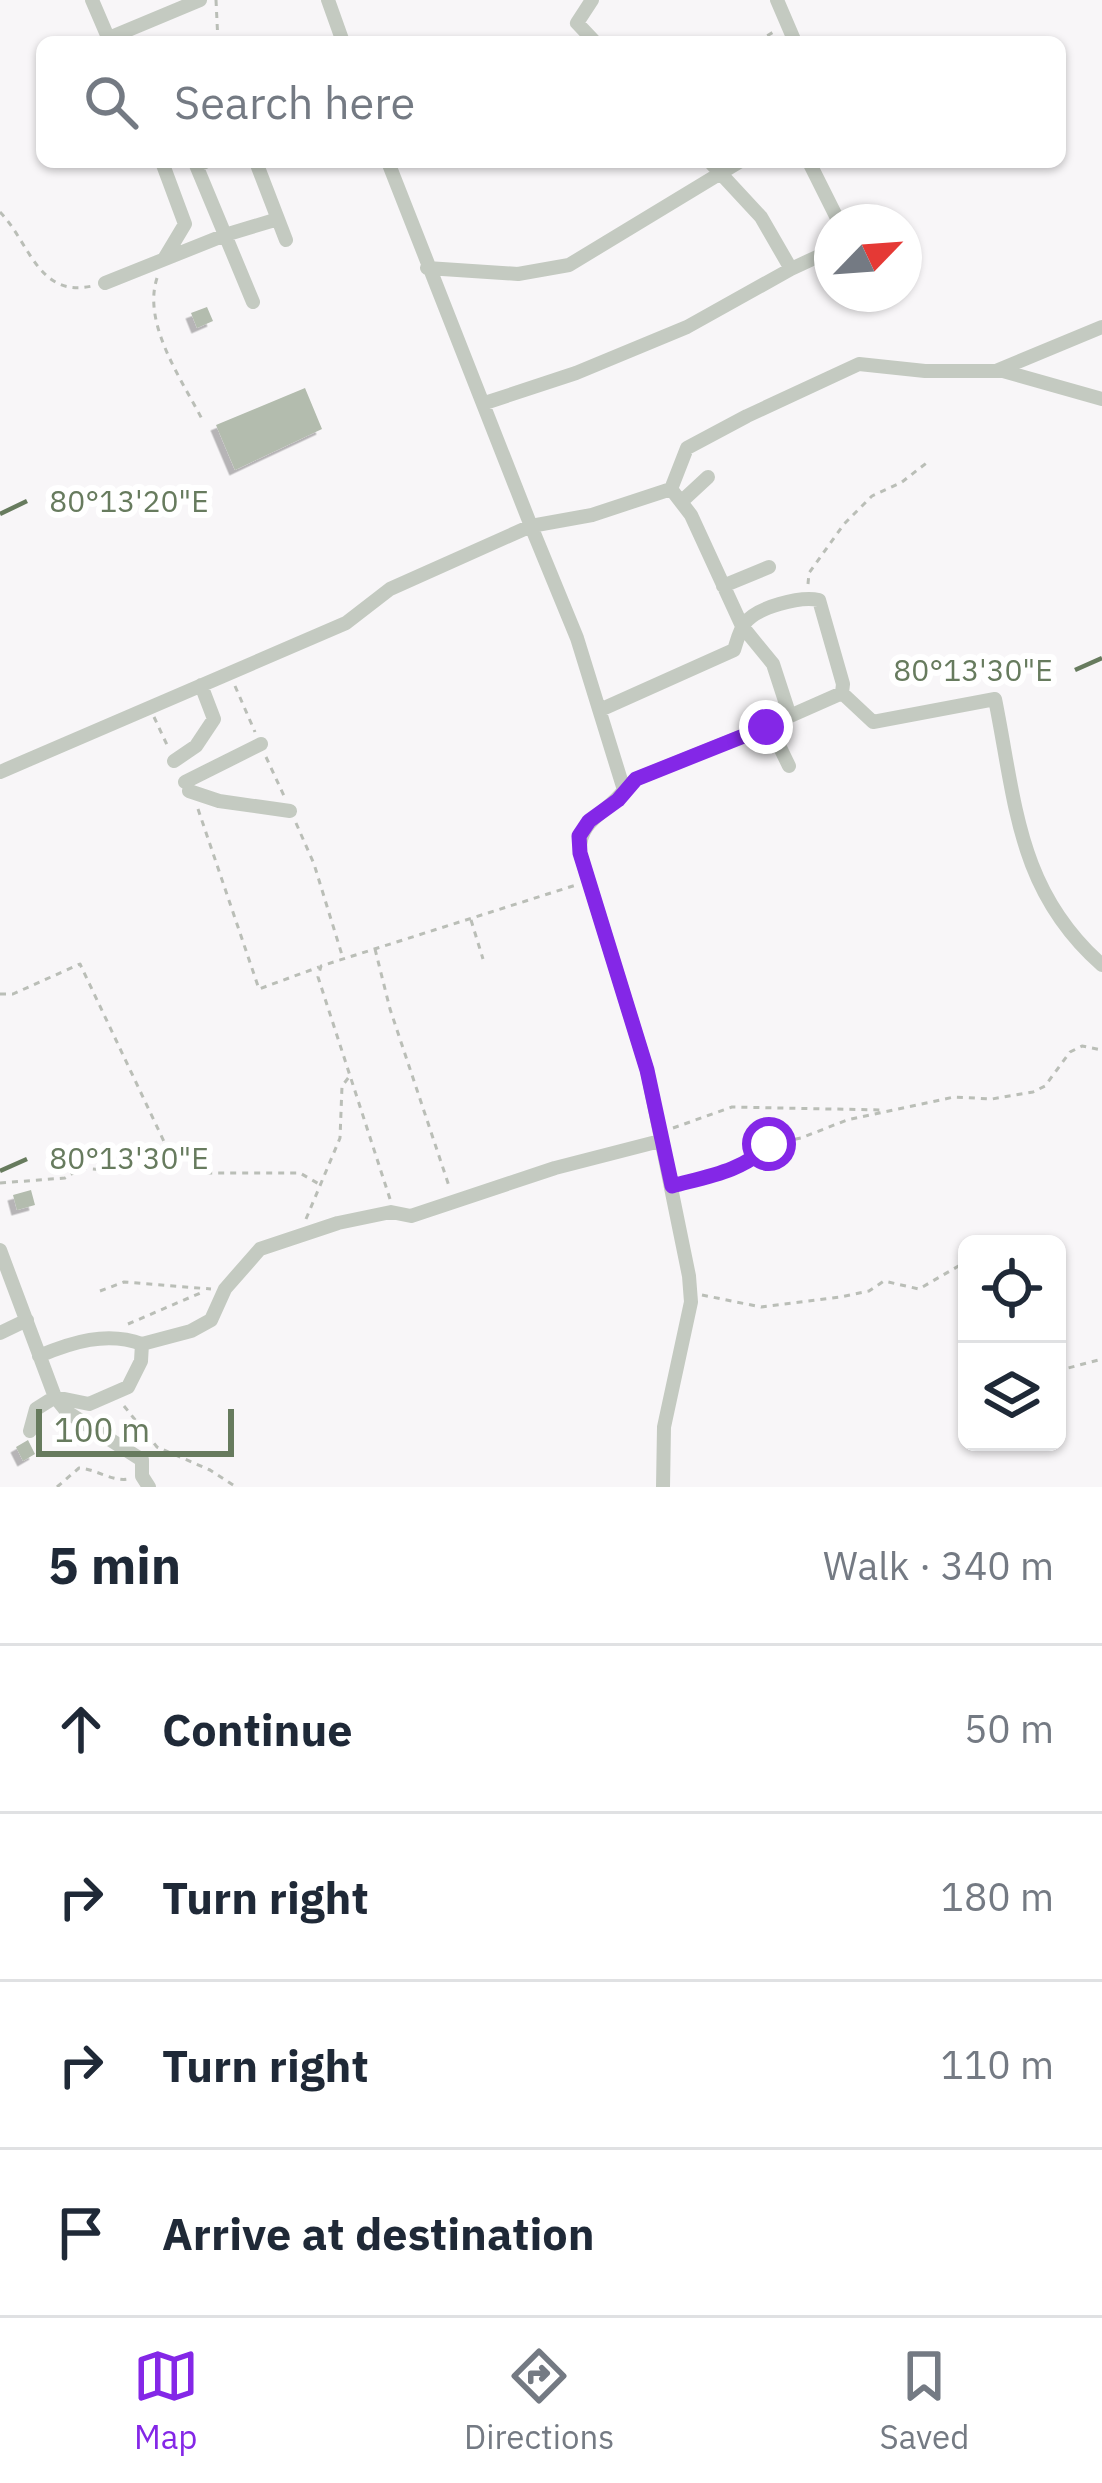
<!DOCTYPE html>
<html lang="en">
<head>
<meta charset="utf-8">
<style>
	body { margin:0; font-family:"IBM Plex Sans",sans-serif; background:#f2f2f3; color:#1f2937 }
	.controls { position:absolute; right:36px; bottom:36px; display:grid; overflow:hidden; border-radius:18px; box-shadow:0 3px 9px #0004 }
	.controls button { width:108px; height:108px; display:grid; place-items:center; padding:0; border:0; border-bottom:3px solid #e0e1e3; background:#fff; color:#1f2937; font:60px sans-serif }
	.compass { position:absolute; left:814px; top:204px; width:108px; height:108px; border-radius:50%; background:#fff; box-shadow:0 3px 9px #0004; rotate:65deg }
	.scale { position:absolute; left:36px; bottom:30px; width:198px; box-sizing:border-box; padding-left:12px; border:6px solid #677b5e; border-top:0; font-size:33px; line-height:42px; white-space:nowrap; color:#677b5e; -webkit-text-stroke:9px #fff; paint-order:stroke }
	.stop { position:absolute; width:36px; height:36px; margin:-27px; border:9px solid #8427e7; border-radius:50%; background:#fff }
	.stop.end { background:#8427e7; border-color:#fff; box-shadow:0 3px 12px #0008 }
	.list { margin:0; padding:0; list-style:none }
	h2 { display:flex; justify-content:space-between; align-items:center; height:156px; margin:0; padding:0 48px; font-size:51px }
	h2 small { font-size:39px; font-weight:400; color:#747a83 }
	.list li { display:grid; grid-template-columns:78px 1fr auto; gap:36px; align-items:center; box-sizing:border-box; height:168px; padding:0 48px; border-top:3px solid #e0e1e3 }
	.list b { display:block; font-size:45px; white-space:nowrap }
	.list em { font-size:39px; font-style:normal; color:#747a83 }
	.icon { flex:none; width:66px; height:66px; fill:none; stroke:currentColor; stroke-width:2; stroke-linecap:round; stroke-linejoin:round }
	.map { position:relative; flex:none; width:1102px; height:1487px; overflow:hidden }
	.search { position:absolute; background:#fff; box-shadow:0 3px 9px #0004; left:36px; right:36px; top:36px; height:132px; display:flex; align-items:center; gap:30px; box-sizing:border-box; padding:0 42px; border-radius:18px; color:#747a83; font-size:45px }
	.sheet { height:828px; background:#fff }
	nav { display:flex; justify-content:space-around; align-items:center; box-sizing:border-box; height:168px; border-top:3px solid #e0e1e3; background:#fff; font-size:33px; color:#747a83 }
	nav a { display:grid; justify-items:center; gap:6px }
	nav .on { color:#8427e7 }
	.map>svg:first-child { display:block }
	.building { fill:#b3bcae; filter:url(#shadow) }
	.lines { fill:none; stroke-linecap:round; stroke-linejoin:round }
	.path { stroke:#babeb7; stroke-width:3; stroke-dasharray:6 6; stroke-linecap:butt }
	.minor { stroke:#c4cac1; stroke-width:14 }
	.route { stroke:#8427e7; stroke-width:15 }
	.ticks { fill:none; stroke:#677b5e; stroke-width:4.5 }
	.ticks-label { font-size:30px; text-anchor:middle; fill:#677b5e; stroke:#fff; stroke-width:12; stroke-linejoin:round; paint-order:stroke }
</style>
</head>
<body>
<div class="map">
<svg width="1102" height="1487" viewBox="0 0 1102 1487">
	<defs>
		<filter id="shadow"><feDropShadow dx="-5.5" dy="5.5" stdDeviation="0" flood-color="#0004"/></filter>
	</defs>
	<rect width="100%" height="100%" fill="#f8f6f8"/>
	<path class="building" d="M207,307l6,14 -16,7 -6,-15z
		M305,388l17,41 -87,41 -19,-45z
		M31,1190l4,15 -18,5 -4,-15z
		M28,1440l7,14 -12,7 -7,-14z"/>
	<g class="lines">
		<path class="path" d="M216,0l2,42
			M757,42l18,-11
			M0,212c30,31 38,86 92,74
			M157,278c-15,46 25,102 46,143
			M808,584l1,-11 35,-49 28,-28 30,-14 27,-21
			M235,686l20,46
			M154,717l14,30
			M266,757l19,41
			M198,809l61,180 60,-22
			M296,823l18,41 28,91
			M471,920l12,39
			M375,949l15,60 59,177
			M0,994h13l67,-30 88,186
			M673,1128l59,-21 149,3
			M0,1183l65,-5 16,-10 38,3 39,-6c6,-13 18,-19 31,-10l9,18h102l19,11
			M685,1183l59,-20 25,-19 32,-6 46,-18 107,-23 38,2 41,-7 12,-6 25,-34 12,-6 20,4
			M390,1199l-72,-222 3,-11 255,-81
			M306,1219l34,-81 2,-52 7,-9
			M100,1291l24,-9 87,7
			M702,1295l59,12 80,-10 28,-6 15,-10 35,8 43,-25 5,2
			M128,1324l77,-33
			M1057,1371l45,-12
			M124,1406l33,41 53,23 26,17
			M57,1487l22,-19c17,1 34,14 49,11"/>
		<path class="minor" d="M92,0l18,42
			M328,0l15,42
			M592,0l-15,23 18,19
			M777,0l18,42
			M109,38l91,-38
			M162,162l23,62 -21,35
			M205,162l-9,3 57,137
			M256,162l30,78
			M388,162l143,364 61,-11 79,-26 16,-41 60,-32 112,-52 66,7h78l99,28
			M710,162l51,55 30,52 41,-19
			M809,162l30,60
			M427,268l91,6 51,-9 170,-103
			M105,283l120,-48 53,-16
			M996,371l106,-44
			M485,403l91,-30 111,-46 104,-58
			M681,502l27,-25
			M723,586l46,-19
			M600,710l134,-60c3,-9 5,-19 11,-27 12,-16 55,-27 74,-23l24,84 -1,9
			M174,761l22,-15 18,-27 -13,-34
			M789,766l-16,-33 -8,-6 77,-34 31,29 122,-23c21,104 22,191 107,266
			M0,772l346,-149 44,-34 141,-63 46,112 47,152 12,-11 129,-52 22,-20 -14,-43 -31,-38 -51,-111 -20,-26
			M185,782l76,-38
			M624,790c-17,24 -46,29 -44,63l67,217 42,206 2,26 -27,125 -1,60
			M189,791l30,10 71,10
			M0,1250l55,147 34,7 39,-17 13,-26 1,-17 49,-13 20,-11 14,-31 35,-40 78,-26 53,-11 20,4 144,-48 105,-27
			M0,1333l27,-13
			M39,1356c33,-14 68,-25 103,-12
			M30,1431l6,-22 19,-12 12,15 75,48v16l7,11"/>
	</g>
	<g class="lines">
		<path class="route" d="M766,727l-130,52 -18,21 -29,21 -10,15 1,17 67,217 25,116c33,-9 73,-15 97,-42"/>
	</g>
	<path class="ticks" d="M0,514l27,-13M1075,670l27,-12M0,1171l27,-12"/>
	<g class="ticks-label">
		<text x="129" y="512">80°13'20"E</text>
		<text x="973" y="681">80°13'30"E</text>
		<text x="129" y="1169">80°13'30"E</text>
	</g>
</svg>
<div class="controls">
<button><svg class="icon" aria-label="locate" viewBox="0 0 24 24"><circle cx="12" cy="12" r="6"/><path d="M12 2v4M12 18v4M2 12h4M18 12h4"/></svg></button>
<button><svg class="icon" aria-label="layers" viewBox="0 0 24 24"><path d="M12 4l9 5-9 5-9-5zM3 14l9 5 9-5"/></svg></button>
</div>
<svg class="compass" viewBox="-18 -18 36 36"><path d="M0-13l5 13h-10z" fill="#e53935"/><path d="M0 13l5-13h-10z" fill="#747a83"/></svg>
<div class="scale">100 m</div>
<div class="stop" style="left:769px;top:1144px"></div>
<div class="stop end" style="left:766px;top:727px"></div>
<div class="search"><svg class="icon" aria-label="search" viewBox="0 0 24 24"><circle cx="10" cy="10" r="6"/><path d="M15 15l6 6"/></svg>Search here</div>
</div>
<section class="sheet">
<h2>5 min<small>Walk · 340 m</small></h2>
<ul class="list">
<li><svg class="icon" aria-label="ahead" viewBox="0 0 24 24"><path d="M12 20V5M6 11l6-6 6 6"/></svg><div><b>Continue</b></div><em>50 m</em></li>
<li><svg class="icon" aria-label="right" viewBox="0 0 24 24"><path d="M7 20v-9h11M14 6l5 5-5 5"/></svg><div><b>Turn right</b></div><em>180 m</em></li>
<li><svg class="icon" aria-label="right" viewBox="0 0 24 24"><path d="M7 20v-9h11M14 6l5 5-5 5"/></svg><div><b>Turn right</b></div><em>110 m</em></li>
<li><svg class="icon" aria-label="arrive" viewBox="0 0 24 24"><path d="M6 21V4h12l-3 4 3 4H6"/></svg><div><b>Arrive at destination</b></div></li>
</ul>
</section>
<nav>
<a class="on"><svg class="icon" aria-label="map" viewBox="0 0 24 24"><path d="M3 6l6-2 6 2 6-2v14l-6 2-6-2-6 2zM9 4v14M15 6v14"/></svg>Map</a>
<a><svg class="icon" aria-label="directions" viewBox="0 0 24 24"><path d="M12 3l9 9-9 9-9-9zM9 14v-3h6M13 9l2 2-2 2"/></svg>Directions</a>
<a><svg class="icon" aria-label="saved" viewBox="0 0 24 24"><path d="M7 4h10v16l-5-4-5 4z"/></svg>Saved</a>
</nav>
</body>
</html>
